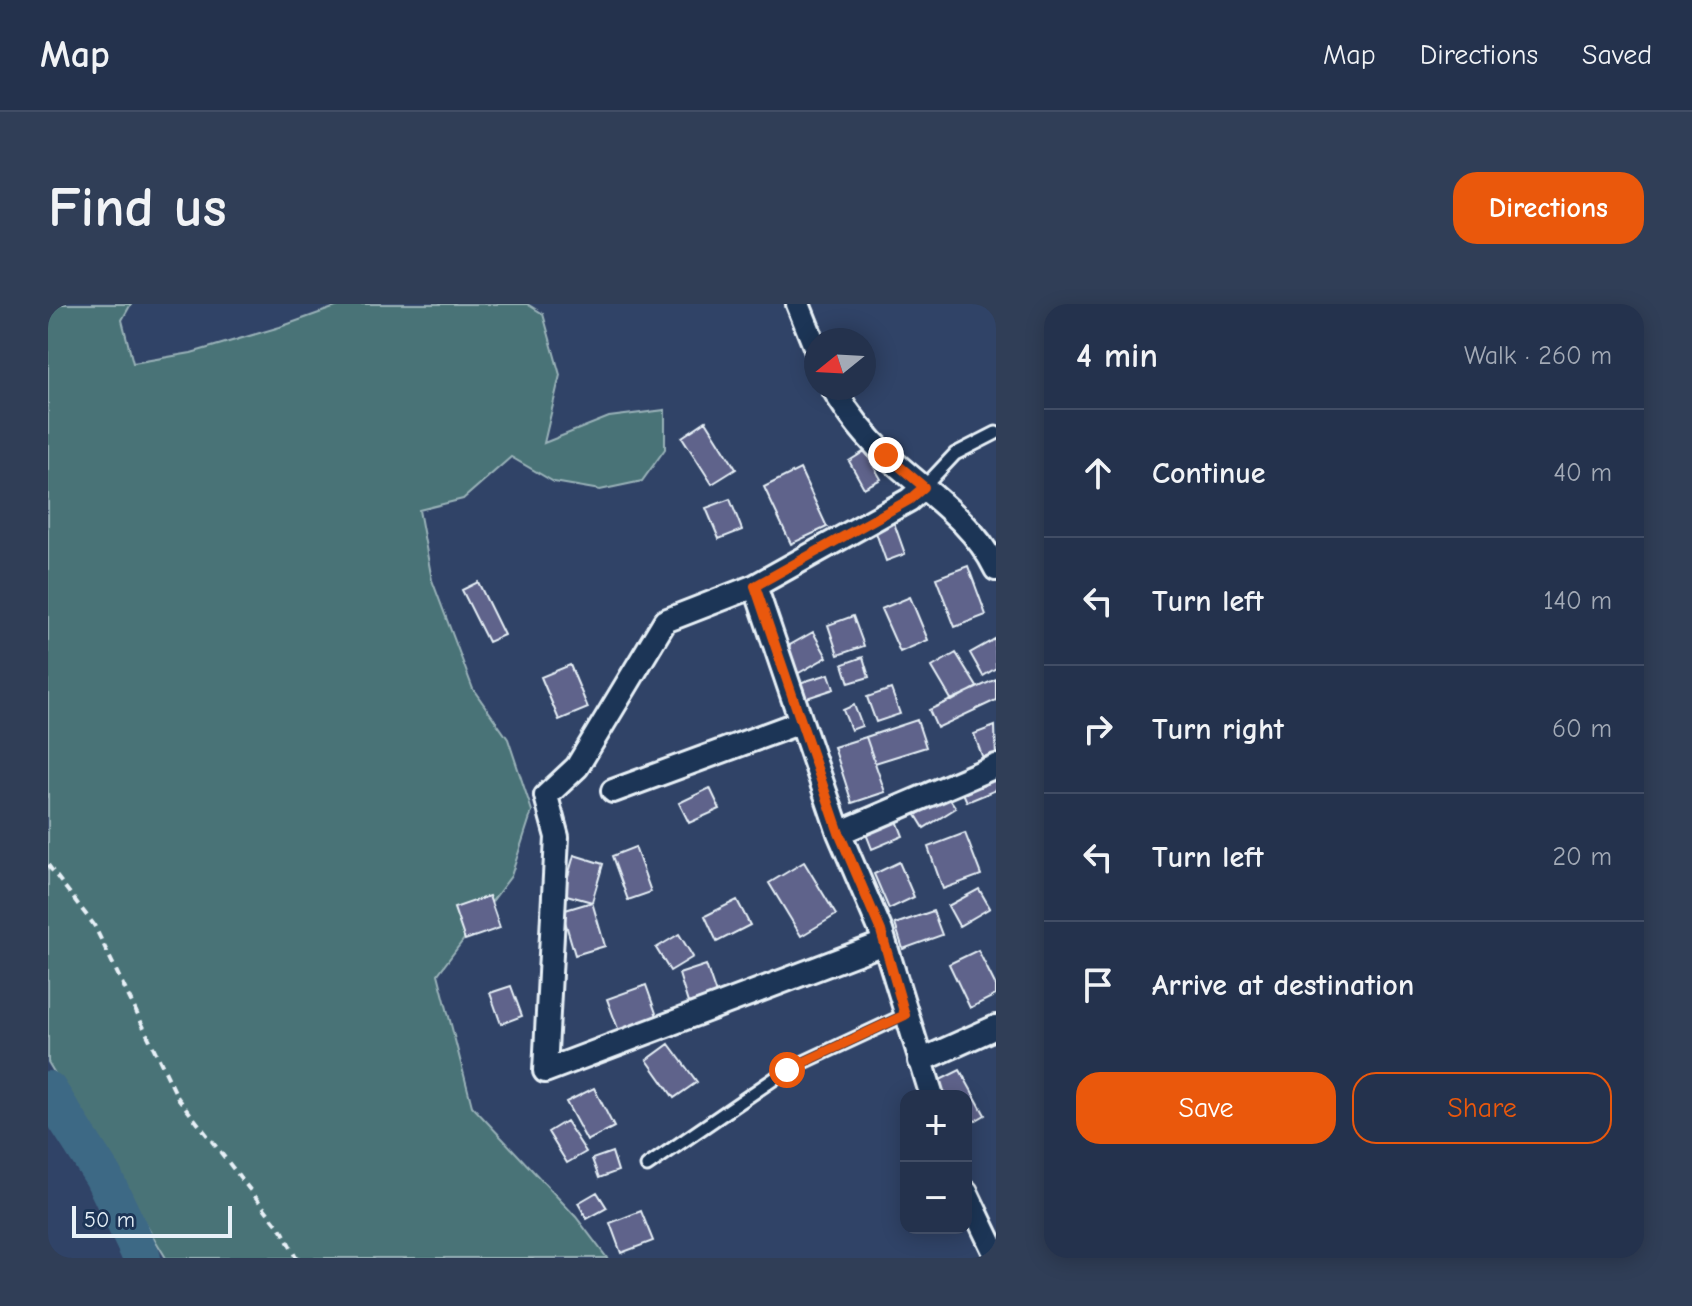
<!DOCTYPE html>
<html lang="en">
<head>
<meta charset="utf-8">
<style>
	body { margin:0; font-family:"Comic Neue",sans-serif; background:#303e57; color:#f1f3f6 }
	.controls { position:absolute; right:24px; bottom:24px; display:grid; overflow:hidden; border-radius:16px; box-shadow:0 4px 20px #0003 }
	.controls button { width:72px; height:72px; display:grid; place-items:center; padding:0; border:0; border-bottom:2px solid #414d65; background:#24324d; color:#f1f3f6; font:40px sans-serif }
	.compass { position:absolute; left:756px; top:24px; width:72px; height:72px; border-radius:50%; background:#24324d; box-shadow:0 4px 20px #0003; rotate:252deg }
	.scale { position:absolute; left:24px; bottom:20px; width:160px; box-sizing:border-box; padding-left:8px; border:4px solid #e8f1f8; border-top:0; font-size:22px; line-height:28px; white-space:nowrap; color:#e8f1f8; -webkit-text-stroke:6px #1d3557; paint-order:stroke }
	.stop { position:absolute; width:24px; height:24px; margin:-18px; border:6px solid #ea580c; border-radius:50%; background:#fff }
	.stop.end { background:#ea580c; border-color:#fff; box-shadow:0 2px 8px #0008 }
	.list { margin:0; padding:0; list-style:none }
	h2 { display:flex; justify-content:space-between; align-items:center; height:104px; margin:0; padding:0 32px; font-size:34px }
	h2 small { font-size:26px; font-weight:400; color:#a3aab6 }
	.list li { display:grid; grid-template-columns:52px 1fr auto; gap:24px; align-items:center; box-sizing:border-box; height:128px; padding:0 32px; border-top:2px solid #414d65 }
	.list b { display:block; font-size:30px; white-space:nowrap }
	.list em { font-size:26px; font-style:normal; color:#a3aab6 }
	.actions { display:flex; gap:16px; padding:24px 32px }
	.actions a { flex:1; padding:18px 0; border:2px solid #ea580c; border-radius:24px; text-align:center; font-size:28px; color:#ea580c }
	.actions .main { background:#ea580c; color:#fff }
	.icon { flex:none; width:44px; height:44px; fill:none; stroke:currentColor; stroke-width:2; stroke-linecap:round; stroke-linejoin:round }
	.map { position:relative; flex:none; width:948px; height:954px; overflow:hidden; border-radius:24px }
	header { display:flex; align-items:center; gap:48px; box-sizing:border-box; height:112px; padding:0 40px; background:#24324d; border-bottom:2px solid #414d65 }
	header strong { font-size:38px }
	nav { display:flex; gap:44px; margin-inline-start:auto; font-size:28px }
	.intro { display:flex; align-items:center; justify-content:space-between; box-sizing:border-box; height:192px; padding:0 48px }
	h1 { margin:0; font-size:56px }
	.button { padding:20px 36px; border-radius:24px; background:#ea580c; color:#fff; font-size:28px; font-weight:700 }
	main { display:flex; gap:48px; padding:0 48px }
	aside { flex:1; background:#24324d; border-radius:24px; box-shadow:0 4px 20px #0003 }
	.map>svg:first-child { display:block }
	.green { fill:#4a7377; stroke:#99b2b8; stroke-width:2 }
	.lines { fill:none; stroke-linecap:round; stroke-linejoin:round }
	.river { stroke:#3e6985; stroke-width:38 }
	.building { fill:#5e648b; stroke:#e8f1f8; stroke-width:2 }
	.service-casing { stroke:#e8f1f8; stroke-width:17 }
	.minor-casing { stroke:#e8f1f8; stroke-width:28 }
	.path { stroke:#e8f1f8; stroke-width:4; stroke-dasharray:8 6; stroke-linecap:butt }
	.service { stroke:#1d3557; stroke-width:11 }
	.minor { stroke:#1d3557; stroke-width:22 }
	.route { stroke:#ea580c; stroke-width:10 }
</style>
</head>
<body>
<header>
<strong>Map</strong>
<nav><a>Map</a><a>Directions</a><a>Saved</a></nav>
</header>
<div class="intro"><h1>Find us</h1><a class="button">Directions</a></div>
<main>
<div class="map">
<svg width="948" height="954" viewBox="0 0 948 954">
	<rect width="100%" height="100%" fill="#304367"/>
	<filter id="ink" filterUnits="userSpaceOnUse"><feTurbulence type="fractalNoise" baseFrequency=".0125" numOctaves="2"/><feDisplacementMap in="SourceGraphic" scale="16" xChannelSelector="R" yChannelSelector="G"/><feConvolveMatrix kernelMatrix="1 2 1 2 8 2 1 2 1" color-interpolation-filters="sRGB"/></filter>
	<g filter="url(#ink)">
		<path class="green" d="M0,0h83l-9,16 11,43 58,-10 89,-26 64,-23h183l16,10 17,61 -16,68 65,-26 56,-7v39l-23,32 -42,9 -46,-8 -43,-25 -48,42 -44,11 13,70 41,109 35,50 24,72 -21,65 -73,98 34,132 104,111 31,41h-441l-118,-196z"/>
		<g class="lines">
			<path class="river" d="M0,786l55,86 39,82"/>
		</g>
		<path class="building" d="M658,117l30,48 -24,15 -30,-47z
			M817,147l16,28 -17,9 -15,-27z
			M752,165l27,58 -36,17 -27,-57z
			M682,195l12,31 -23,9 -13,-31z
			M845,216l12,34 -19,7 -12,-34z
			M920,262l18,49 -31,12 -19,-49z
			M430,278l26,53 -16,7 -26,-52z
			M862,293l18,43 -28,12 -19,-43z
			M805,312l11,30 -26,9 -10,-30z
			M765,328l14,25 -30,17 -14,-25z
			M947,335l1,29 -13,8 -13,-23z
			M908,349l21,34 -25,14 -20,-34z
			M815,353l6,20 -20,6 -6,-19z
			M522,361l18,43 -29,12 -18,-43z
			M781,370l5,15 -30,10 -5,-16z
			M948,375v21l-59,28 -8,-18z
			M843,385l9,25 -24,8 -9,-25z
			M806,401l8,21 -11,4 -8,-20z
			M869,416l9,27 -51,16 -9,-26z
			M947,422l1,33 -11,5 -11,-30z
			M818,433l19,55 -33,11 -18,-56z
			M948,467v19l-29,12 -7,-16z
			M662,484l10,21 -31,14 -10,-20z
			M899,491l9,13 -32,20 -8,-13z
			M846,509l9,23 -31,13 -9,-23z
			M917,529l16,42 -38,14 -15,-42z
			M587,543l16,45 -23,8 -16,-44z
			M526,551l29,9 -11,38 -29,-8z
			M756,558l32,53 -35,21 -32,-53z
			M851,558l15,35 -25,12 -15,-35z
			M931,585l11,19 -31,18 -11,-20z
			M441,592l11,32 -35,12 -11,-32z
			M689,596l13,25 -33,17 -12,-26z
			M544,598l13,44 -30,9 -13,-44z
			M885,607l9,24 -39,14 -8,-25z
			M631,630l14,23 -23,14 -14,-23z
			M930,646l18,36v9l-26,13 -21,-44z
			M658,661l10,29 -28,9 -9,-29z
			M598,681l12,34 -38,15 -13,-35z
			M463,682l11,30 -21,8 -11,-31z
			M621,740l28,38 -23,16 -27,-38z
			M912,766l25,45 -19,11v-30h-20l-8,-15z
			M546,784l20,39 -27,14 -21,-39z
			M518,817l20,31 -19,11 -19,-31z
			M564,848l6,19 -19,7 -7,-19z
			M549,888l10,16 -20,11 -9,-16z
			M593,907l12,30 -32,12 -11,-30z"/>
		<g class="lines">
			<defs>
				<path id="service" d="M876,183l31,-33 41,-21
					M599,862l140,-96 118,-55"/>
				<path id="minor" d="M750,0l18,45
					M785,84c15,26 33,49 55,69 38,35 85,64 108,112
					M876,183l-15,13 -154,86 84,247 42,98 51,165
					M707,282l-90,35 -88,146 -31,29 11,41 -12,234 339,-128
					M565,487l188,-69
					M791,529l157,-67
					M872,757l76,-34
					M918,888l30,63"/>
			</defs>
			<use href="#service" class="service-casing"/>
			<use href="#minor" class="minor-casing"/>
			<path class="path" d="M0,561l46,60 84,173 105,134 13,26"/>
			<use href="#service" class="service"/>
			<use href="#minor" class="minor"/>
		</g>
	</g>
	<g class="lines" filter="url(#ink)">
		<path class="route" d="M739,766l118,-55 -24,-84 -42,-98 -84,-247 154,-86 15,-13 -38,-32"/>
	</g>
</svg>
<div class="controls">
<button>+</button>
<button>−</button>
</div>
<svg class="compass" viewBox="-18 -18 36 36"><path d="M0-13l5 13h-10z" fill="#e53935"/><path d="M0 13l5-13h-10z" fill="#a3aab6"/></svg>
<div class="scale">50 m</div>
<div class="stop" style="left:739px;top:766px"></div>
<div class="stop end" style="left:838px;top:151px"></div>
</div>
<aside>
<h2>4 min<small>Walk · 260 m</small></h2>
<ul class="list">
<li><svg class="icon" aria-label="ahead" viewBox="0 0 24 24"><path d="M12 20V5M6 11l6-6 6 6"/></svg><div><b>Continue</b></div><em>40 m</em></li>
<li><svg class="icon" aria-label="left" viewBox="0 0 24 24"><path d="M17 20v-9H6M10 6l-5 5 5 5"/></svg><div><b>Turn left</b></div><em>140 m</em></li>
<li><svg class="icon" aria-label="right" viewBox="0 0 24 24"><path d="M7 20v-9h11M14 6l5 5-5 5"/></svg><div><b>Turn right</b></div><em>60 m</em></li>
<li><svg class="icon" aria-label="left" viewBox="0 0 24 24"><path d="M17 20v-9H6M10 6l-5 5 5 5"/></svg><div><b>Turn left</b></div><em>20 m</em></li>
<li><svg class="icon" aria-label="arrive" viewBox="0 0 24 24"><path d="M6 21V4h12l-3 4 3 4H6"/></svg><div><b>Arrive at destination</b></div></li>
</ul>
<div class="actions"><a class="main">Save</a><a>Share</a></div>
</aside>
</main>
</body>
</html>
